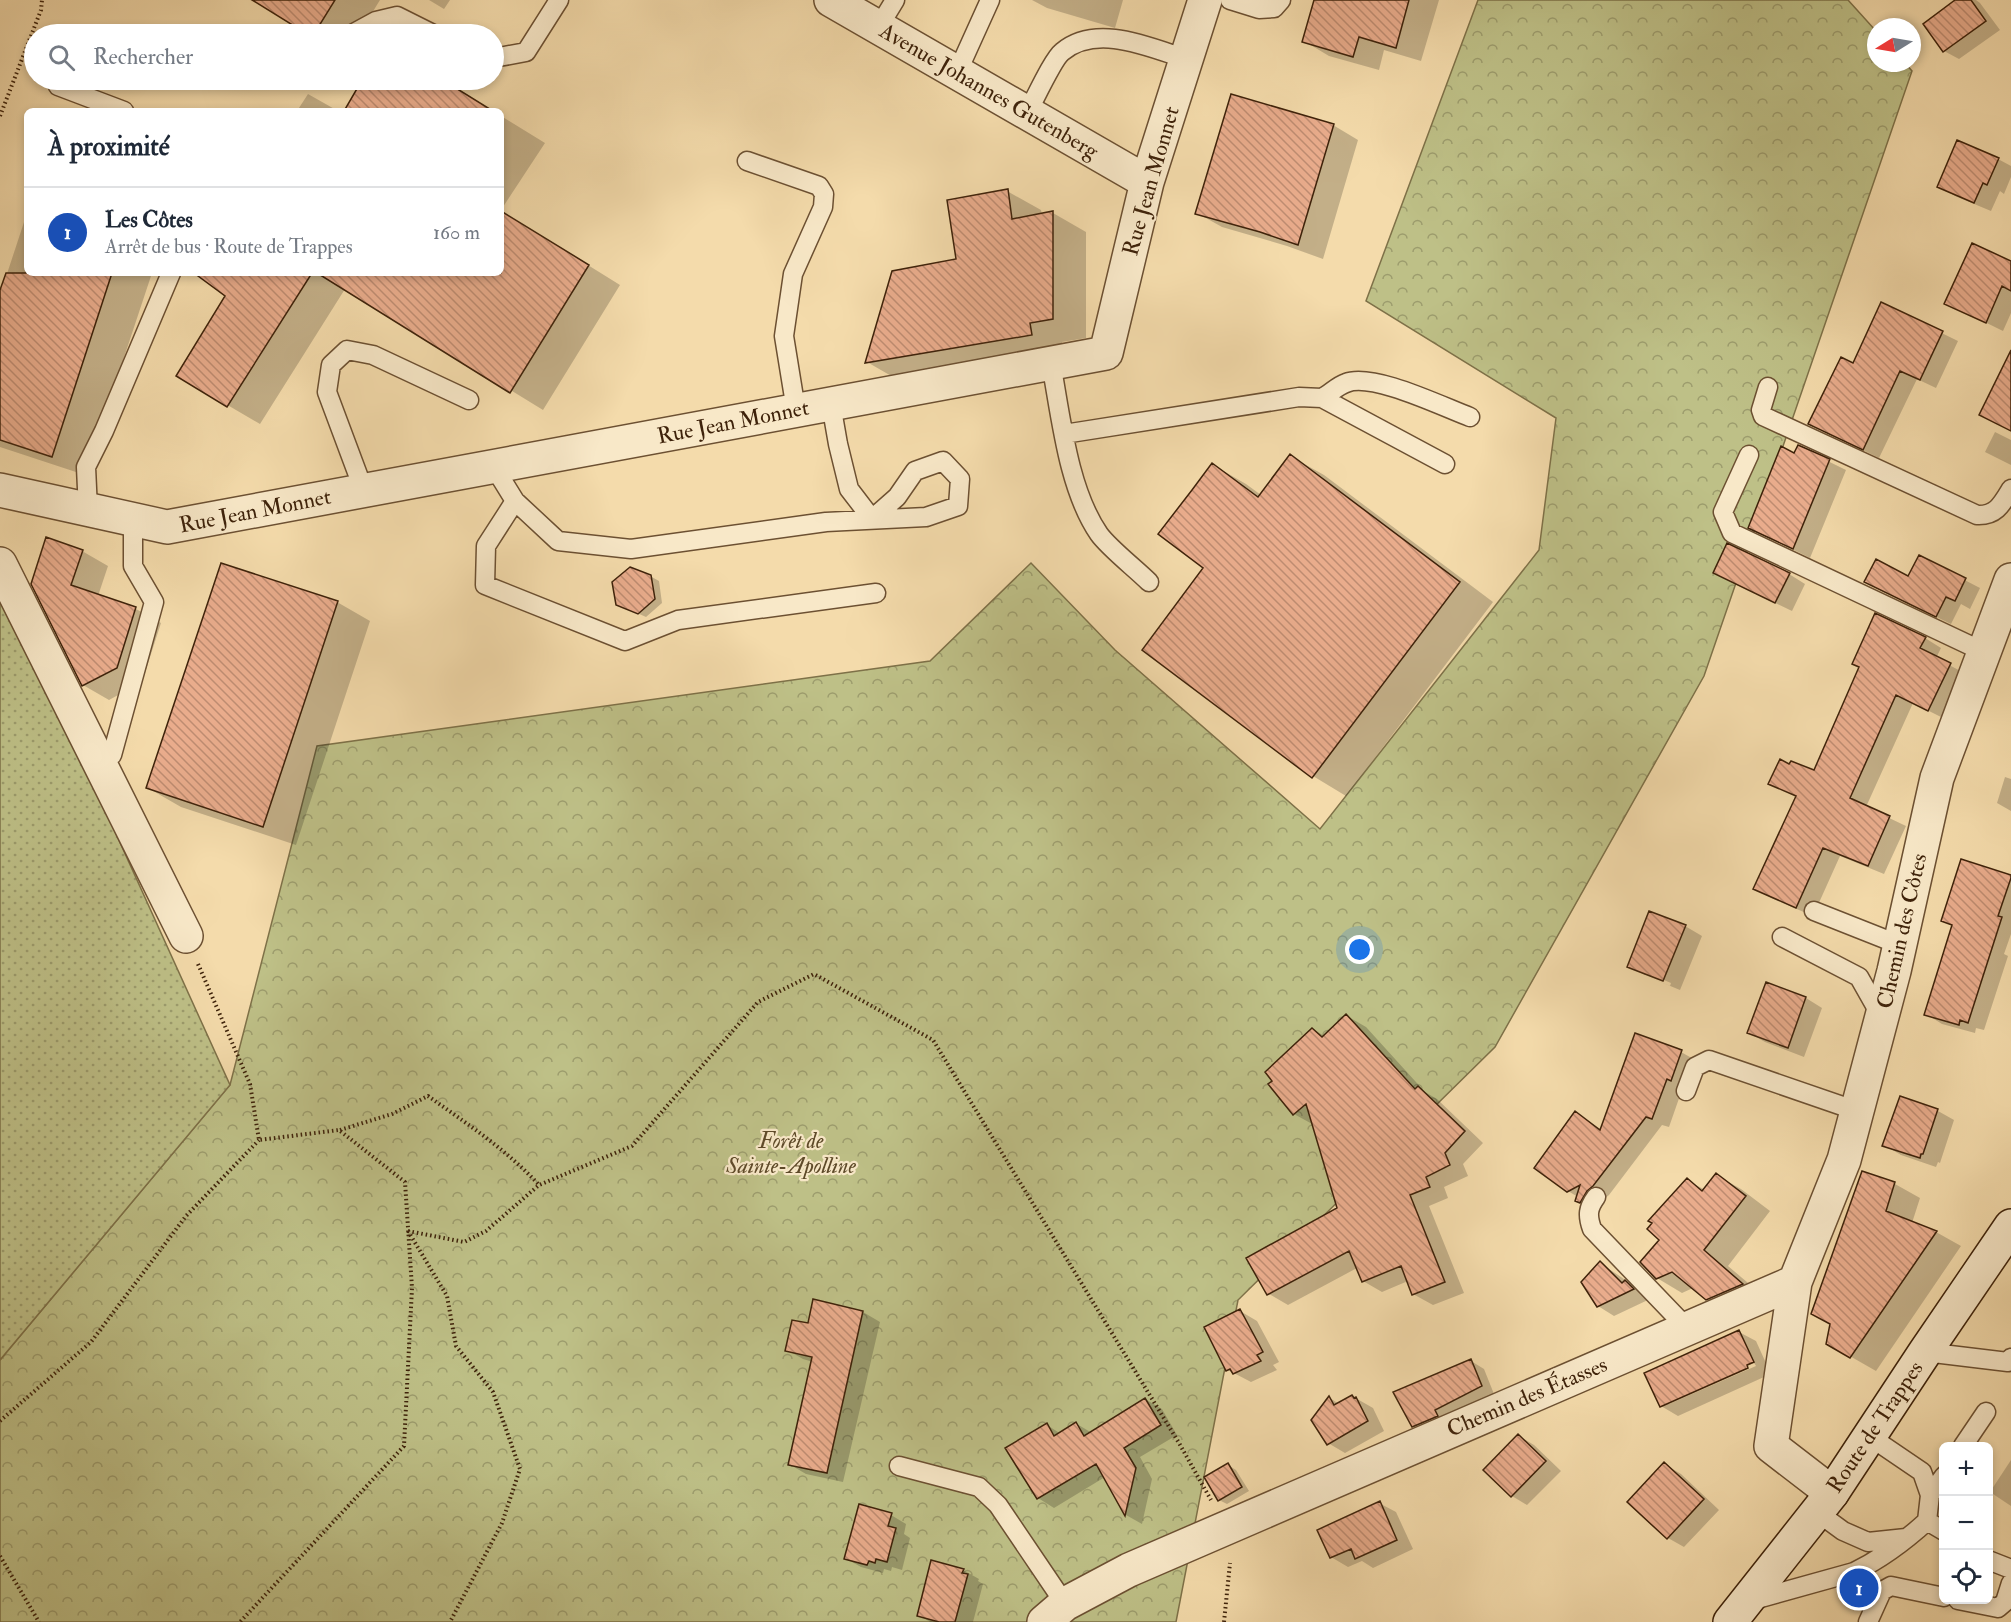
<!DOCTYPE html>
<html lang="fr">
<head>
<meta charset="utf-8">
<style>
	body { margin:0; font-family:"IM FELL Double Pica",serif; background:#f6f6f7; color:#1f2937 }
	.controls { position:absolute; right:18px; bottom:18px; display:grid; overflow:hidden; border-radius:9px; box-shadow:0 3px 9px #0003 }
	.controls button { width:54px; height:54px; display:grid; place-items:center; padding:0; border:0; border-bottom:2px solid #e0e1e3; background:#fff; color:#1f2937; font:30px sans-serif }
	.compass { position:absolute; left:1867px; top:18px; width:54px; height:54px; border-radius:50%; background:#fff; box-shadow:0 3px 9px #0003; rotate:259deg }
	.you { position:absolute; left:1360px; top:950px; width:21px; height:21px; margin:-15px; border:4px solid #fff; border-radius:50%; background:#1a73e8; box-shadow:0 0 0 9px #1a73e833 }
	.badge { display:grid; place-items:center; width:39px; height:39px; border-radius:50%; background:#8f2418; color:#fff; font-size:20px; font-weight:700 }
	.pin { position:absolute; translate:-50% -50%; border:3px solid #fff; box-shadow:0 2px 6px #0006 }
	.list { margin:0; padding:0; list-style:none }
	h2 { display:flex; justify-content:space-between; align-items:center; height:78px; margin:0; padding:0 24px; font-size:26px }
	h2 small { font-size:20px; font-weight:400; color:#747a83 }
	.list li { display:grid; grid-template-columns:39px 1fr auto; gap:18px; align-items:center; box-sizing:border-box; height:90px; padding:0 24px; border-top:2px solid #e0e1e3 }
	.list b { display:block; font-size:22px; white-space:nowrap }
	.list p { margin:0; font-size:20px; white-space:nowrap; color:#747a83 }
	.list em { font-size:20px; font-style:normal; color:#747a83 }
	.icon { flex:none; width:33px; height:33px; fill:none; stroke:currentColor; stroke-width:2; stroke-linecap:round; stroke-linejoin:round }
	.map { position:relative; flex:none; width:2011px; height:1622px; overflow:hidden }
	.search { position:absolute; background:#fff; box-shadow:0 3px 9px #0003; left:24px; top:24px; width:480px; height:66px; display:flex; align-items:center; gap:15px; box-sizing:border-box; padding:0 21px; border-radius:33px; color:#747a83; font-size:22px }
	.panel { position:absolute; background:#fff; box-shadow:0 3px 9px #0003; left:24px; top:108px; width:480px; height:168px; border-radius:9px }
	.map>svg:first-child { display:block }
	.forest { fill:url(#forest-crowns); stroke:#7e7148; stroke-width:1.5 }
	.garden { fill:url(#garden-dots); stroke:#7e7148; stroke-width:1.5 }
	.shadow { fill:#0003; fill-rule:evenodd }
	.building { fill:url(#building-back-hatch); stroke:#3e220a; stroke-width:1.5 }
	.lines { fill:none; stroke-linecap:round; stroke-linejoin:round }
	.lane-casing { stroke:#6c5032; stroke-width:21 }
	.street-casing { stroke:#6c5032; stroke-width:36 }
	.secondary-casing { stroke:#3e220a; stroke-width:36 }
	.path { stroke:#3e220a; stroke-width:4; stroke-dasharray:1.5 3; stroke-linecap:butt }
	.lane { stroke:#f8e8c8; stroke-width:18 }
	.street { stroke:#f8e8c8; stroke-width:33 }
	.secondary { stroke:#f8e8c8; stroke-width:33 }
	.labels { text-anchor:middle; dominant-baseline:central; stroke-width:4.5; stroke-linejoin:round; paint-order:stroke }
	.street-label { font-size:22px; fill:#3e220a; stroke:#f8e8c8 }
	.park-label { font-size:22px; font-style:italic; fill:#5e4a29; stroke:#f8e8c8 }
</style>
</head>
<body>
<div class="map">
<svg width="2011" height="1622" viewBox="0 0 2011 1622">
	<defs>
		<pattern id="forest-crowns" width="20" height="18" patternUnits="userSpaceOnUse" patternTransform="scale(1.5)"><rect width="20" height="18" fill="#bec087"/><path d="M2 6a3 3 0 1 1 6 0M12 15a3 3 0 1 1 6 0" fill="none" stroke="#9c9c6d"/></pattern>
		<pattern id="garden-dots" width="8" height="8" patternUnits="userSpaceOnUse" patternTransform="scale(1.5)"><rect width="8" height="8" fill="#bec087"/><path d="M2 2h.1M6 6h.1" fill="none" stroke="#9c9c6d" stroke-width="1.8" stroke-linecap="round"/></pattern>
		<pattern id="building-back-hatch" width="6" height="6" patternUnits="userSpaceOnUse" patternTransform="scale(1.5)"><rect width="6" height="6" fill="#e9ac8c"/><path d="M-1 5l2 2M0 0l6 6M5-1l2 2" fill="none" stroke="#be8c71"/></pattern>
	</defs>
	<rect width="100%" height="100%" fill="#f4dbab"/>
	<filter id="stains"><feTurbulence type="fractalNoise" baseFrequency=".00333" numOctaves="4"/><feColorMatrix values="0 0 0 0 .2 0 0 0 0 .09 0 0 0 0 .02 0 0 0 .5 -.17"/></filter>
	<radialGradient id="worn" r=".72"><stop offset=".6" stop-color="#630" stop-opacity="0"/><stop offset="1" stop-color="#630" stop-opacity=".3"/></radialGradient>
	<path class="forest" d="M1478,0h370l28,31v32h29l7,8 -208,605 -209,371 -257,253 -62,322h-1176v-262l230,-275 87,-339 613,-85 101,-98 84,87 205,179 219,-279 17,-132 -190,-117z"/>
	<path class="garden" d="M0,578l230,507 -230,275z"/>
	<path class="shadow" d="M255,0h125l-21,34h-49z
		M429,0h21l-6,9z
		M1032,0h91l-8,28 -68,-20z
		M1315,0h124l-18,61 -37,-11 -5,20 -50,-14 -25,-15z
		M1958,0h18l4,3 20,27 -41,29 -15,-8z
		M364,80h79l50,31h-148z
		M308,94l30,17h-41z
		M501,116l44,27 -44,67z
		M1333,125l25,15 -35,119 -36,-13 -65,-19 -25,-14z
		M1998,159l13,7v11l-7,17 -4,-3 -9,20 -36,-15 -16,-10z
		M1007,191l34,19 1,5 11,-2 33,19v106l-24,4 3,12 -165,27 -33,-19 91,-102z
		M501,211l119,74 -77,125 -198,-121 -85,135 -82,-48 49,-80 -13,-23h287z
		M27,213v60h125l-67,202 -85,-28v-152z
		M2011,262v51l-8,18 -57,-28z
		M1882,304l76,37 -22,47 -19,-9 -38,79 -69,-34 44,-59z
		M1995,432l16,8v25l-26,-13z
		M1799,447l47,23 -36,88 -60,-30z
		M1290,456l34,19 169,127 -147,194 -33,-20 -169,-127 61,-81 8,-103 33,19 15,11z
		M82,551l26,15 -10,30 38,13 25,14 -19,59 -33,18 -26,-15 -50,-101z
		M1920,557l60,31 -10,21 -9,-5 -10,20 -70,-34 28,-12z
		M1789,574l16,10 -13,27 -61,-29z
		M650,576l9,5 3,22 -16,14 -29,-13z
		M337,602l33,19 -74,224 -115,-38 -33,-19z
		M1925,638l16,10 -5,10 30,16 -21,45 -32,-16 -47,104 40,19 -22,48 -44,-18 -27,60 -42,-18 -16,-9 42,-92 -27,-14 20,-17 24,6z
		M2005,777l6,2v32l-14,-8z
		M2011,877v57l-7,20 4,2 -24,74 -8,-2 -1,5 -33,-9 -16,-10 27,-88 -10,-6z
		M1685,926l17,10 -22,54 -34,-14 24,10 1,-3 -26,-11v3l-16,-9z
		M1767,984l39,14 16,10 -18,49 -39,-15 -16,-9z
		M1347,1016l19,11 59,65 12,7 46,44 -20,21 5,12 -24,11 4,11 -19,8 35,87 -31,12 -20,-11 -5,-13 -26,11 -19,-11 -6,-13 -69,37 -19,-11 -21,-35 91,-50 -25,-84 -20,-11 19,-85 11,7z
		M1681,1052l16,9 -14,26 -14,40 -7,-2 -53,70 -6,5 -7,11 -20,-11 2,-3 -10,-6 8,-78 26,17z
		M1901,1098l37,13 16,9 -14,43 -2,-1 -2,5 -35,-12 -17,-10z
		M1863,1173l32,11 25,14 -8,25 24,9 25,14 -85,125 -49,-28z
		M1716,1175l25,14 29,22 -42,55 39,33 -35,15 -25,-15 -14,-11 -11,5 -25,-15 4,-38 26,-60 18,10z
		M1600,1263l42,28 8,8 -36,17 -16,-10z
		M814,1301l49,11 17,10 -37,160 -37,-8 -17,-10 24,-102 -10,-3 -16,-9 22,-25z
		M1240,1311l17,10 22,41 -6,3 4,5 -26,12 -23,-12 -22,-42z
		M1739,1332l17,9 14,31 -7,3 1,2 -86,39 -17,-10zM1754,1363l2,3 -87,38v-3z
		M1471,1361l13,8 10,25 -47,23 -21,16 -13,-7z
		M1352,1396l21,12 11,23 -39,22 -17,-10 2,-45 9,6z
		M1145,1399l17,10 15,26 -37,22 12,22 -10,45 -16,-9 -21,-38 -51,31 -16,-10 9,-73 14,9 16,-10 15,9z
		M1519,1436l15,9 27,26 -34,34 -15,-9z
		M2011,1460v46l-21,-14z
		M1664,1464l17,10 38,36 -35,37 -16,-9z
		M1228,1465l8,5 13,21 -22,13 -8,-4z
		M1379,1503l17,9 17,37 -40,19 -11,-7 -14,6 -17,-10z
		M891,1515l15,9 -2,10 6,4 -8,32 -10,-3 -1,4 -7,-2 -1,4 -22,-6 -16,-9z
		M963,1570l16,9 -1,2 5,3 -10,38h-43l-11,-7z"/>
	<path class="building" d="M252,0h83l-21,34h-7z
		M1314,0h95l-13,48 -37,-11 -6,20 -51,-15z
		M1955,0h16l15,21 -43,31 -20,-28z
		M362,80h81l50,31h-149z
		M1231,94l103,30 -36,121 -38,-13 -65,-18z
		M1957,140l42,18 -12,27 -4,-2 -9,20 -37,-16z
		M1008,189l4,30 41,-8v108l-23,4 2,12 -167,28 27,-92 64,-12 -9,-59z
		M501,211l88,54 -79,128 -193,-120h184z
		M1972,243l39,18v30l-9,-5 -16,37 -42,-19z
		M6,273h106l-60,184 -52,-17v-150z
		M194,273h118l-85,134 -51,-31 49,-80z
		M1881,302l62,29 -23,49 -20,-9 -37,79 -55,-26 33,-67 12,6z
		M2011,350v81l-32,-16z
		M1798,445l32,14 -37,90 -45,-21 33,-82 13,7z
		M1290,454l170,128 -148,196 -170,-128 61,-82 -45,-34 34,-44 20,-27 46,34z
		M46,537l37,13 -12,35 65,22 -19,61 -35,18 -51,-102z
		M1727,543l63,30 -15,30 -62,-30z
		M1919,555l47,23 -11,23 -9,-4 -10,20 -72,-35 12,-23 32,17z
		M221,563l117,38 -75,226 -117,-39z
		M630,567l21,8 4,24 -17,15 -22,-9 -4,-23z
		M1875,613l51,24 -6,11 31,15 -23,48 -32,-16 -46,103 40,18 -22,50 -45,-18 -27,60 -43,-19 43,-93 -28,-12 12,-25 9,5 2,-3 23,9 45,-103 -7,-3z
		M1961,859l50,16v3l-13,38 4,1 -34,106 -8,-3 -1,5 -35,-10 28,-90 -11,-4z
		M1649,911l37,14 -23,56 -36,-14z
		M1766,982l40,15 -18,51 -41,-15z
		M1346,1014l69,75 3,-3 47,45 -20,22 5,12 -24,12 4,10 -20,8 35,87 -33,13 -11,-29 -39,16 -13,-31 -82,44 -21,-37 91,-50 -31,-104 -13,11 -25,-31 4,-3 -7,-9 47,-44 10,9z
		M1635,1033l47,17 -11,31 -4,-2 -15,40 -6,-2 -53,69 -6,5 -7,12 -5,-2 5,-16 -13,7 -33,-24 41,-57 25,19z
		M1900,1096l38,13 -15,45h-2l-1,4 -38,-12z
		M1862,1171l33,11 -9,29 51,20 -87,127 -24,-14 4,-20 -19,-10z
		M1716,1173l30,23 -42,54 39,34 -37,16 -34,-28 -16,7 -16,-17 19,-22 -12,-11 5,-6 -4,-2 39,-43 15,13z
		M1600,1261l22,22 3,-3 9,9 -37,18 -16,-25z
		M813,1299l50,12 -36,162 -39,-8 24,-108 -27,-6 7,-31 16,3z
		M1240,1309l23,43 -6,3 4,6 -28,13 -3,-5 -4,2 -22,-44z
		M1739,1330l15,32 -7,3 1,3 -88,39 -16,-34z
		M1471,1359l11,27 -47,24 3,6 -26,11 -19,-35z
		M1352,1395l2,3 2,-1 12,24 -41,24 -16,-25 18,-24 5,9z
		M1145,1398l16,27 -37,23 12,20 -11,48 -29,-52 -59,35 -32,-51 42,-25 7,13 22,-14 8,14z
		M1518,1434l28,27 -35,36 -28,-27z
		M1664,1462l40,37 -37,40 -40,-37z
		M1228,1463l14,24 -24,14 -14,-24z
		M1380,1501l17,39 -42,19 -4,-10 -21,9 -13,-28z
		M859,1504l33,9 -4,13 8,2 -9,34 -11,-3 -1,4 -6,-2 -2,4 -23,-6z
		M931,1560l33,9 -2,4 6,1 -13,48h-16l-22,-6z"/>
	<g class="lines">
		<defs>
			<path id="lane" d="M1230,0l29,9 15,-1 7,-8
				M878,28l17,-28
				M354,33l22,-12 21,-5 36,18
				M494,56l5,1 27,-5 33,-52
				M957,73l33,-73
				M58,86l66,25
				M1027,113c7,-12 26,-54 35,-61 34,-29 87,-5 124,7
				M747,161l72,25 5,8 -1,13 -30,67 -9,62 12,74
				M1051,363c10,54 17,126 48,171 10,14 37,35 50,48
				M1768,387l-7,23 2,6 214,99c19,1 25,-11 34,-26
				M1322,398c8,-4 15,-12 24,-15 26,-11 97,24 124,34
				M1064,434l235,-37 23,1 123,66
				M1749,455l-26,57 9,21 252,119
				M494,467l21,34 43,40 73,8 195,-27 100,-5 32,-11 2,-27 -17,-18 -28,10 -18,26 -25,22 -23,-30 -11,-45 -7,-40
				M364,491l-37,-99 4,-27 16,-15 26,5 96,45
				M515,501l-29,45 -1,39 140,56 53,-21 198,-27
				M88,510l-2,-43 18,-36 67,-158
				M112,755l42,-153 -21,-36v-46
				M1814,911l86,34
				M1782,937l77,40 22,39
				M1686,1091l9,-24 14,-7 148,51
				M1596,1197c-8,11 -9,18 -4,32l95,99
				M1925,1352l83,10 3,-4
				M1963,1446l23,-34
				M899,1466l80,21 19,18 67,99
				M1930,1495l14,-19
				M1817,1512l26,19 25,11 38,-4
				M1927,1521l17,10
				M1988,1560l23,9
				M1958,1600l40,8 7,-6 6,-19
				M1750,1601l104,-29c27,-13 51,-31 73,-51l3,-26 -8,-23 -53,-36
				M1868,1622l14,-31 9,-5 53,11"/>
			<path id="street" d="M831,0l316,182
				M0,490l167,37 939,-174 41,-171 58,-182
				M0,564l186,372
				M1795,1282l49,-122 50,-189 43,-193 74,-198
				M1044,1622l21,-18 64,-34 666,-288 -24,164 61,47"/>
			<path id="secondary" d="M1730,1622l102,-129 93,-141 86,-126"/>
		</defs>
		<use href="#lane" class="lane-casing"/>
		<use href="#street" class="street-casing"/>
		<use href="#secondary" class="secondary-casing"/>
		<path class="path" d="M0,116l41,-106 1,-10
			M198,964l52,120 9,56 80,-10 66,52 7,106 -8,158 -164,176
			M340,1130l52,-16 36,-18c38,27 79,54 111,89
			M408,1231l56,11 22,-11 53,-46 93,-39 126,-144 56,-28 119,66 246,403 32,57
			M408,1231l39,65 9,50 37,46 27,77 -18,54 -52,99
			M0,1421l91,-79 95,-126 73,-76
			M0,1556l39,66
			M1224,1622l6,-59"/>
		<use href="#lane" class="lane"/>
		<use href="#street" class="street"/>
		<use href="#secondary" class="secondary"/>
	</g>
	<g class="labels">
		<g class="street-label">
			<text transform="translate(989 91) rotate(30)">Avenue Johannes Gutenberg</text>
			<text transform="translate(1151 181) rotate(-74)">Rue Jean Monnet</text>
			<text transform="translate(733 422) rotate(-11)">Rue Jean Monnet</text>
			<text transform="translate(255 511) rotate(-11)">Rue Jean Monnet</text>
			<text transform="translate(1902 931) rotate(-77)">Chemin des Côtes</text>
			<text transform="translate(1527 1397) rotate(-23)">Chemin des Étasses</text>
			<text transform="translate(1875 1427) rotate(-56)">Route de Trappes</text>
		</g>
		<g class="park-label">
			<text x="791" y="1141">Forêt de<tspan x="791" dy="25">Sainte-Apolline</tspan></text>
		</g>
	</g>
	<rect width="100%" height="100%" filter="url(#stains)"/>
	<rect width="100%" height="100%" fill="url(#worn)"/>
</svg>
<div class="controls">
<button>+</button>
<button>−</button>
<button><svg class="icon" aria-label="locate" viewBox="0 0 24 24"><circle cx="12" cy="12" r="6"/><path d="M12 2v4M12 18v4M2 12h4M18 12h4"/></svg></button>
</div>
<svg class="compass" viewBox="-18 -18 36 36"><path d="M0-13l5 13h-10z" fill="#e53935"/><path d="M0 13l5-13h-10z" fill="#747a83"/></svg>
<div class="you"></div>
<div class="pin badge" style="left:1859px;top:1588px;background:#1a4fb4">1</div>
<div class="search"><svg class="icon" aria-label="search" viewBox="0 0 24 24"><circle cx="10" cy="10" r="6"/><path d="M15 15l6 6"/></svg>Rechercher</div>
<section class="panel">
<h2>À proximité<small></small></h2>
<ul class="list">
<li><span class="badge" style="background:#1a4fb4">1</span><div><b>Les Côtes</b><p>Arrêt de bus · Route de Trappes</p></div><em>160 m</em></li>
</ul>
</section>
</div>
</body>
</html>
